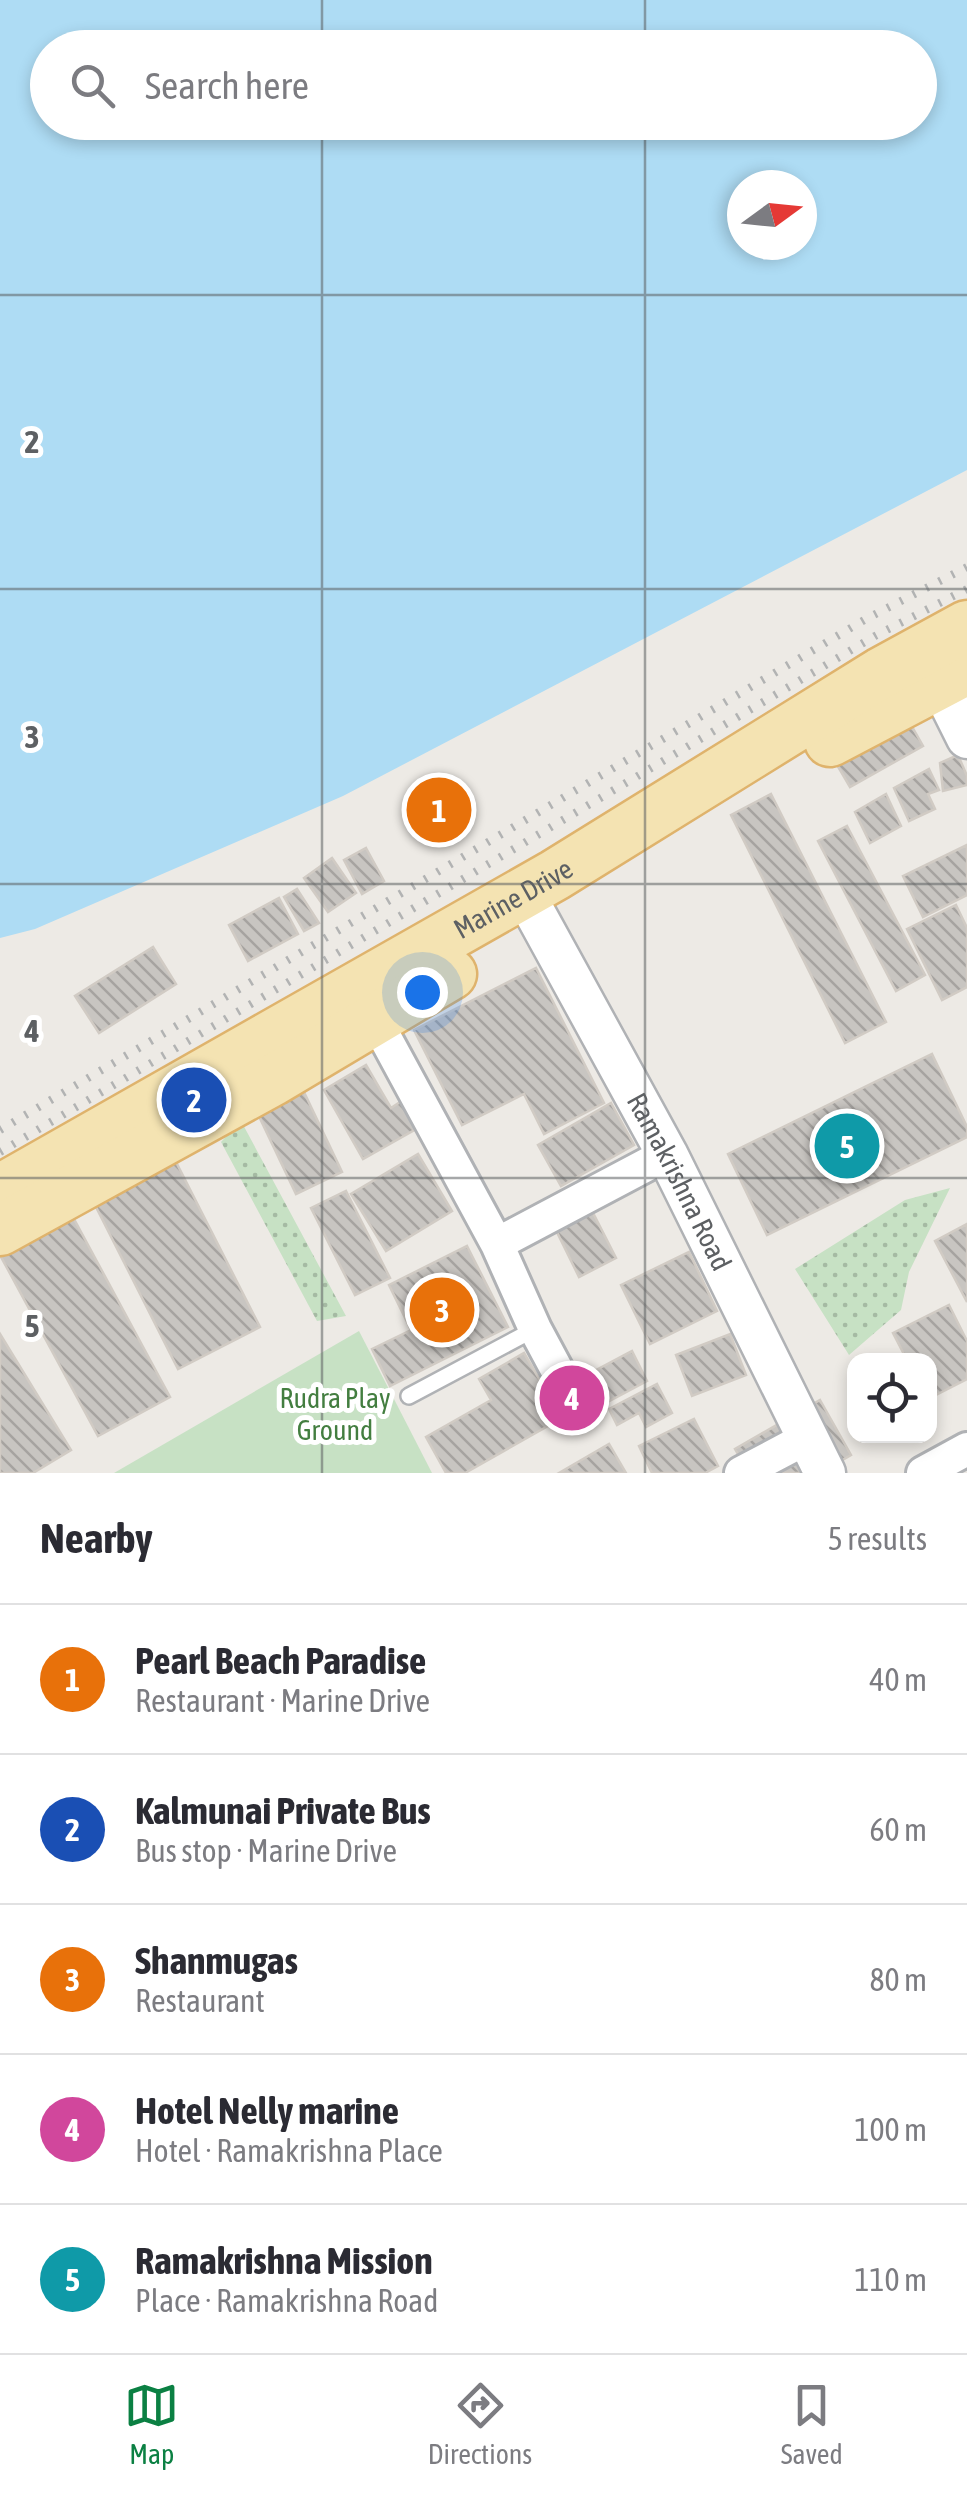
<!DOCTYPE html>
<html lang="en">
<head>
<meta charset="utf-8">
<style>
	body { margin:0; font-family:"Asap Condensed",sans-serif; background:#f2f2f3; color:#2b2b33 }
	.controls { position:absolute; right:30px; bottom:30px; display:grid; overflow:hidden; border-radius:20px; box-shadow:0 5px 15px #0003 }
	.controls button { width:90px; height:90px; display:grid; place-items:center; padding:0; border:0; border-bottom:2px solid #e1e1e2; background:#fff; color:#2b2b33; font:50px sans-serif }
	.compass { position:absolute; left:727px; top:170px; width:90px; height:90px; border-radius:50%; background:#fff; box-shadow:0 5px 15px #0003; rotate:75deg }
	.you { position:absolute; left:422px; top:992px; width:35px; height:35px; margin:-25px; border:8px solid #fff; border-radius:50%; background:#1a73e8; box-shadow:0 0 0 15px #1a73e833 }
	.badge { display:grid; place-items:center; width:65px; height:65px; border-radius:50%; background:#0b8043; color:#fff; font-size:32px; font-weight:700 }
	.pin { position:absolute; translate:-50% -50%; border:5px solid #fff; box-shadow:0 2px 10px #0006 }
	.list { margin:0; padding:0; list-style:none }
	h2 { display:flex; justify-content:space-between; align-items:center; height:130px; margin:0; padding:0 40px; font-size:42px }
	h2 small { font-size:32px; font-weight:400; color:#7c7c81 }
	.list li { display:grid; grid-template-columns:65px 1fr auto; gap:30px; align-items:center; box-sizing:border-box; height:150px; padding:0 40px; border-top:2px solid #e1e1e2 }
	.list b { display:block; font-size:38px; white-space:nowrap }
	.list p { margin:0; font-size:32px; white-space:nowrap; color:#7c7c81 }
	.list em { font-size:32px; font-style:normal; color:#7c7c81 }
	.icon { flex:none; width:55px; height:55px; fill:none; stroke:currentColor; stroke-width:2; stroke-linecap:round; stroke-linejoin:round }
	.map { position:relative; flex:none; width:967px; height:1473px; overflow:hidden }
	.search { position:absolute; background:#fff; box-shadow:0 5px 15px #0003; left:30px; right:30px; top:30px; height:110px; display:flex; align-items:center; gap:25px; box-sizing:border-box; padding:0 35px; border-radius:55px; color:#7c7c81; font-size:38px }
	.sheet { height:880px; background:#fff }
	nav { display:flex; justify-content:space-around; align-items:center; box-sizing:border-box; height:140px; border-top:2px solid #e1e1e2; background:#fff; font-size:28px; color:#7c7c81 }
	nav a { display:grid; justify-items:center; gap:5px }
	nav .on { color:#0b8043 }
	.map>svg:first-child { display:block }
	.grass { fill:url(#grass-dots) }
	.park { fill:#c7e1c4 }
	.water { fill:#aedcf4; fill-rule:evenodd }
	.building { fill:url(#building-back-hatch); stroke:#d1cbc4; stroke-width:2.5 }
	.lines { fill:none; stroke-linecap:round; stroke-linejoin:round }
	.service-casing { stroke:#b0b2b5; stroke-width:20 }
	.minor-casing { stroke:#b0b2b5; stroke-width:38 }
	.tertiary-casing { stroke:#b0b2b5; stroke-width:45 }
	.primary-casing { stroke:#dfb36c; stroke-width:55 }
	.service { stroke:#fff; stroke-width:15 }
	.minor { stroke:#fff; stroke-width:32 }
	.tertiary { stroke:#fff; stroke-width:40 }
	.primary { stroke:#f4e3b2; stroke-width:50 }
	.rail { stroke:#b2b3b3; stroke-width:8; stroke-dasharray:2.5 12; stroke-linecap:butt }
	.grid { fill:none; stroke:#5d6063; stroke-width:2.5; stroke-opacity:0.55 }
	.labels { text-anchor:middle; dominant-baseline:central; stroke-width:10; stroke-linejoin:round; paint-order:stroke }
	.street-label { font-size:28px; fill:#5d6063; stroke:#fff }
	.park-label { font-size:28px; fill:#437e40; stroke:#fff }
	.grid-label { font-size:32px; text-anchor:middle; font-weight:bold; fill:#5d6063; stroke:#fff; stroke-width:10; stroke-linejoin:round; paint-order:stroke }
</style>
</head>
<body>
<div class="map">
<svg width="967" height="1473" viewBox="0 0 967 1473">
	<defs>
		<pattern id="grass-dots" width="8" height="8" patternUnits="userSpaceOnUse" patternTransform="scale(2.5)"><rect width="8" height="8" fill="#c7e1c4"/><path d="M2 2h.1M6 6h.1" fill="none" stroke="#a5baa3" stroke-width="1.8" stroke-linecap="round"/></pattern>
		<pattern id="building-back-hatch" width="6" height="6" patternUnits="userSpaceOnUse" patternTransform="scale(2.5)"><rect width="6" height="6" fill="#c8c5c1"/><path d="M-1 5l2 2M0 0l6 6M5-1l2 2" fill="none" stroke="#a6a3a0"/></pattern>
	</defs>
	<rect width="100%" height="100%" fill="#edeae5"/>
	<path class="grass" d="M241,1121l105,195 -29,5 -96,-179z
		M950,1188l-41,84 -8,38 -52,45 -54,-86 110,-69z"/>
	<path class="park" d="M359,1331l73,142h-318z"/>
	<path class="water" d="M0,0h967v470l-624,326 -308,133 -35,9zM48,48h872v74h-872zM742,185h60v60h-60z"/>
	<path class="building" d="M906,716l17,30 -73,41 -17,-29z
		M958,755l9,21v9l-24,6 -3,-28z
		M929,769l10,21 -11,4 7,15 -26,12 -15,-33z
		M771,794l115,228 -41,21 -114,-228z
		M886,794l15,32 -31,17 -15,-31z
		M847,826l78,149 -29,16 -78,-150z
		M967,845v50l-44,22 -20,-41z
		M366,848l18,33 -22,13 -18,-34z
		M332,858l24,35 -28,19 -24,-34z
		M297,889l22,34 -15,8 -20,-34z
		M279,898l19,36 -50,27 -19,-36z
		M956,905l11,23v59l-25,13 -35,-71z
		M153,947l23,37 -77,49 -24,-37z
		M536,968l68,135 -60,31 -20,-40 -62,31 -48,-95z
		M932,1054l35,73v10l-200,98 -39,-81z
		M366,1065l25,43 12,-8 15,28 -55,31 -39,-69z
		M303,1090l39,82 -46,22 -39,-82z
		M611,1103l23,42 -73,41 -23,-41z
		M418,1154l34,57 -66,40 -35,-57z
		M174,1158l86,169 -82,42 -86,-170z
		M346,1191l44,87 -35,17 -44,-87z
		M588,1203l28,55 -37,19 -27,-55z
		M67,1206l103,191 -72,39 -98,-181v-13z
		M967,1224v78l-32,-61z
		M467,1246l41,81 -118,59 -18,-37 39,-19 -22,-45z
		M689,1252l28,59 -67,33 -29,-59z
		M949,1305l18,36v38l-37,19v-38h-23l-14,-27z
		M0,1334l71,116 -38,23h-33z
		M730,1334l16,41 -54,21 -16,-41z
		M632,1351l15,30 -49,26 -15,-30z
		M524,1353l38,65 -97,55h-19l-20,-36 65,-37 -12,-21z
		M657,1384l15,29 -26,14 -7,-14 -22,12 -8,-16z
		M820,1400l31,55 -31,18h-71l-14,-24z
		M694,1419l24,47 -13,7h-53l-13,-27z
		M609,1444l17,29h-67z"/>
	<g class="lines">
		<defs>
			<path id="service" d="M409,1396l126,-67"/>
			<path id="minor" d="M375,1019l122,225 170,-90
				M497,1244l38,85 37,69
				M741,1473l66,-35
				M923,1473l44,-24"/>
			<g id="tertiary">
				<path d="M939,682l28,56"/>
				<path id="s1" d="M524,893l143,261 158,319"/>
			</g>
			<g id="primary">
				<path d="M830,741l137,-72"/>
				<path id="s2" d="M0,1190l555,-315 326,-202 86,-47"/>
				<path d="M0,1230l273,-150 178,-106"/>
			</g>
		</defs>
		<use href="#service" class="service-casing"/>
		<use href="#minor" class="minor-casing"/>
		<use href="#tertiary" class="tertiary-casing"/>
		<use href="#primary" class="primary-casing"/>
		<use href="#service" class="service"/>
		<use href="#minor" class="minor"/>
		<use href="#tertiary" class="tertiary"/>
		<use href="#primary" class="primary"/>
		<path class="rail" d="M0,1130l866,-511 101,-52
			M0,1152l875,-516 92,-47"/>
	</g>
	<path class="grid" d="M322,0v48M645,0v48M322,122v1351M645,122v1351M0,295h967M0,589h967M0,884h967M0,1178h967"/>
	<g class="labels">
		<g class="street-label">
			<text stroke="none"><textPath href="#s2" startOffset="590">Marine Drive</textPath></text>
			<text stroke="none"><textPath href="#s1" startOffset="328">Ramakrishna Road</textPath></text>
		</g>
		<g class="park-label">
			<text x="335" y="1398">Rudra Play<tspan x="335" dy="32">Ground</tspan></text>
		</g>
	</g>
	<g class="grid-label">
		<text x="32" y="453">2</text>
		<text x="32" y="748">3</text>
		<text x="32" y="1042">4</text>
		<text x="32" y="1337">5</text>
	</g>
</svg>
<div class="controls">
<button><svg class="icon" aria-label="locate" viewBox="0 0 24 24"><circle cx="12" cy="12" r="6"/><path d="M12 2v4M12 18v4M2 12h4M18 12h4"/></svg></button>
</div>
<svg class="compass" viewBox="-18 -18 36 36"><path d="M0-13l5 13h-10z" fill="#e53935"/><path d="M0 13l5-13h-10z" fill="#7c7c81"/></svg>
<div class="you"></div>
<div class="pin badge" style="left:439px;top:810px;background:#e8710a">1</div>
<div class="pin badge" style="left:194px;top:1100px;background:#1a4fb4">2</div>
<div class="pin badge" style="left:442px;top:1310px;background:#e8710a">3</div>
<div class="pin badge" style="left:572px;top:1398px;background:#d1479c">4</div>
<div class="pin badge" style="left:847px;top:1146px;background:#0f9aa8">5</div>
<div class="search"><svg class="icon" aria-label="search" viewBox="0 0 24 24"><circle cx="10" cy="10" r="6"/><path d="M15 15l6 6"/></svg>Search here</div>
</div>
<section class="sheet">
<h2>Nearby<small>5 results</small></h2>
<ul class="list">
<li><span class="badge" style="background:#e8710a">1</span><div><b>Pearl Beach Paradise</b><p>Restaurant · Marine Drive</p></div><em>40 m</em></li>
<li><span class="badge" style="background:#1a4fb4">2</span><div><b>Kalmunai Private Bus</b><p>Bus stop · Marine Drive</p></div><em>60 m</em></li>
<li><span class="badge" style="background:#e8710a">3</span><div><b>Shanmugas</b><p>Restaurant</p></div><em>80 m</em></li>
<li><span class="badge" style="background:#d1479c">4</span><div><b>Hotel Nelly marine</b><p>Hotel · Ramakrishna Place</p></div><em>100 m</em></li>
<li><span class="badge" style="background:#0f9aa8">5</span><div><b>Ramakrishna Mission</b><p>Place · Ramakrishna Road</p></div><em>110 m</em></li>
</ul>
</section>
<nav>
<a class="on"><svg class="icon" aria-label="map" viewBox="0 0 24 24"><path d="M3 6l6-2 6 2 6-2v14l-6 2-6-2-6 2zM9 4v14M15 6v14"/></svg>Map</a>
<a><svg class="icon" aria-label="directions" viewBox="0 0 24 24"><path d="M12 3l9 9-9 9-9-9zM9 14v-3h6M13 9l2 2-2 2"/></svg>Directions</a>
<a><svg class="icon" aria-label="saved" viewBox="0 0 24 24"><path d="M7 4h10v16l-5-4-5 4z"/></svg>Saved</a>
</nav>
</body>
</html>
